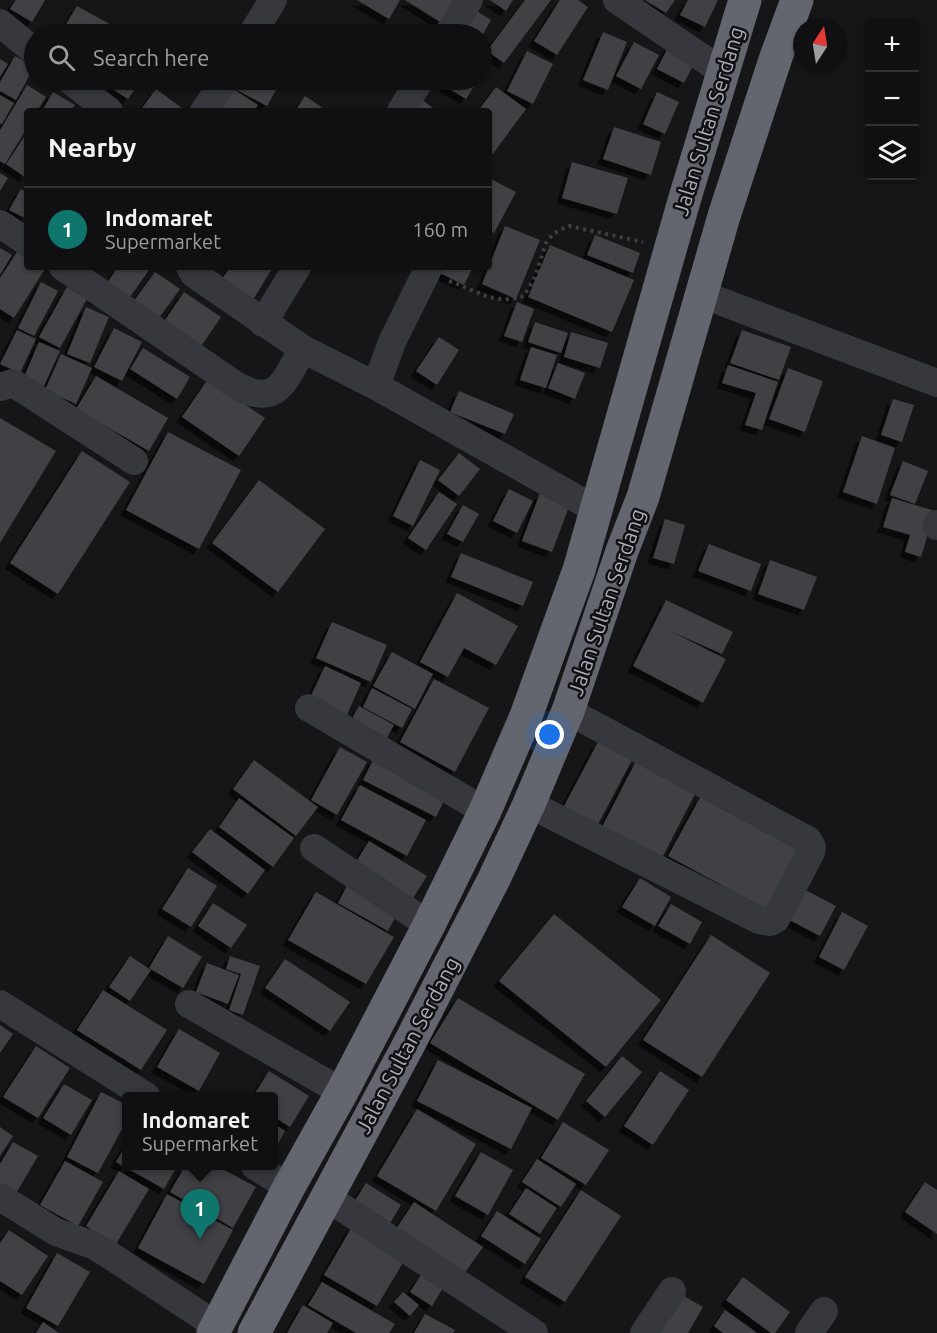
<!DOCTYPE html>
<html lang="en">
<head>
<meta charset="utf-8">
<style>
	body { margin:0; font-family:Ubuntu,sans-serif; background:#1e1e20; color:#f1f3f6 }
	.controls { position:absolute; right:18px; top:18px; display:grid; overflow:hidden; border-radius:6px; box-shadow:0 2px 4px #0004 }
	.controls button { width:54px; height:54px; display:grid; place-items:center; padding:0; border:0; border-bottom:2px solid #303032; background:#101012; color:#f1f3f6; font:30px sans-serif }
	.compass { position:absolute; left:793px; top:18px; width:54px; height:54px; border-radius:50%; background:#101012; box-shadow:0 2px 4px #0004; rotate:12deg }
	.you { position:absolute; left:550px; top:735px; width:21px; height:21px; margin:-15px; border:4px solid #fff; border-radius:50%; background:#1a73e8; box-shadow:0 0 0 9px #1a73e833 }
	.badge { display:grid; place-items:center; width:39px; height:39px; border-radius:50%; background:#0f766e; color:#fff; font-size:20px; font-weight:700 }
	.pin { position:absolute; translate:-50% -50px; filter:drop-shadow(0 2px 3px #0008) }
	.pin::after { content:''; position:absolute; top:32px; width:21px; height:18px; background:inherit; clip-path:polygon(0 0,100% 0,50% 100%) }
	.popup { position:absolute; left:122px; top:1092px; width:156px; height:78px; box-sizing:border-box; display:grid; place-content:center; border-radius:6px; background:#101012; filter:drop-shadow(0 2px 4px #0005); font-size:20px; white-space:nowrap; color:#9c9d9f }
	.popup b { font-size:22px; color:#f1f3f6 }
	.popup::after { content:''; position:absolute; left:50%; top:100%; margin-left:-12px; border:12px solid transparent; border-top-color:#101012 }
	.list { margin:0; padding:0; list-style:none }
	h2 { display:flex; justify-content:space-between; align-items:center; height:78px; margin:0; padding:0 24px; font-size:26px }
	h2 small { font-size:20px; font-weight:400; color:#9c9d9f }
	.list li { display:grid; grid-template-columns:39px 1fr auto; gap:18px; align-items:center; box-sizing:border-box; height:84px; padding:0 24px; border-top:2px solid #303032 }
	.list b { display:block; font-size:22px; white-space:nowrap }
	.list p { margin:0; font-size:20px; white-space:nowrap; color:#9c9d9f }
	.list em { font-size:20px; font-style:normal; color:#9c9d9f }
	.icon { flex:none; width:33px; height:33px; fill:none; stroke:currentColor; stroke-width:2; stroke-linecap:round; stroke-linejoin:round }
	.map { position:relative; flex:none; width:937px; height:1333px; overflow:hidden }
	.search { position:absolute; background:#101012; box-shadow:0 2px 4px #0004; left:24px; top:24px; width:468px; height:66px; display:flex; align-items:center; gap:15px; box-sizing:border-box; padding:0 21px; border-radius:33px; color:#9c9d9f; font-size:22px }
	.panel { position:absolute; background:#101012; box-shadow:0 2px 4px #0004; left:24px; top:108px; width:468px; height:162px; border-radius:6px }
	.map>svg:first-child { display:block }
	.building { fill:#404145; filter:url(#shadow) }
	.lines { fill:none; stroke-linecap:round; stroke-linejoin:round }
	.path { stroke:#3d3f44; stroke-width:4; stroke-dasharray:3 4.5; stroke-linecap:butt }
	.minor { stroke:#37383d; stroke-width:28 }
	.highway { stroke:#63666e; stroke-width:33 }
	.labels { text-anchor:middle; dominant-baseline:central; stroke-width:5; stroke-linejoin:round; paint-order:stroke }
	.street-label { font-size:21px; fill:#a8adb8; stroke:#111113 }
</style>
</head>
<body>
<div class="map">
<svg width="937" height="1333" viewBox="0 0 937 1333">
	<defs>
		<filter id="shadow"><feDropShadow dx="-5.5" dy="5.5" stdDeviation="0" flood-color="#0009"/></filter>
	</defs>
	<rect width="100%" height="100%" fill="#161618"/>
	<path class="building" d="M16,0h29l-13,22 -22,-13z
		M357,0h43l-11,19z
		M405,0h49l-14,22z
		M490,0h23l-7,11z
		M525,0h26l-47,63 -17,-12z
		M560,0h18l10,7 -31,48 -23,-14z
		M645,0h30l-9,13z
		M688,0h30l-13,27 -25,-12z
		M77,6l40,22 -4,6h-53z
		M469,6l22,14 -8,14h-31z
		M603,32l24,10 -19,48 -25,-10z
		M634,42l25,13 -18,34 -25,-13z
		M669,46l27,14 -12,23 -27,-14z
		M527,51l26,13 -20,40 -26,-13z
		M15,56l19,11 -18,33 -16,-9v-9z
		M0,59l8,5 -8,13z
		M98,80h43l-13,19z
		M240,80h34l6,3 -13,23 -32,-17z
		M435,80h43l-12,19z
		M27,85l19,12 -9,14h-10v17l-22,36 -5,-3v-31z
		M227,85l31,20 -4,6h-38z
		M496,87l30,22 -37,50v-48h-11z
		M156,89l30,22h-46z
		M53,92l22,13 -4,6h-29z
		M657,92l22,10 -14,32 -22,-10z
		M0,95l14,8 -12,21h-2z
		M305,96l22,15h-32z
		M417,96l20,15h-31z
		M614,127l47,15 -10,33 -48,-16z
		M24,137l3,1v36l-2,3 -19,-13z
		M572,162l56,16 -11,36 -55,-16z
		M0,173l8,5 -8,13z
		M489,178l27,14 -22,41 -5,-2z
		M21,189l6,3v27l-18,-9z
		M505,226l35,14 -24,59 -34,-15z
		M595,235l45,18 -7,20 -46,-18z
		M550,245l84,35 -22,52 -84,-35z
		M0,248l12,7 -12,20z
		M17,252l10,6v9h15l3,2 -31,49 -14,-9v-31z
		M118,267h27l4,3 -24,34 -22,-15z
		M230,267h43l-20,33 -32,-19z
		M436,267h37l-9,18 -30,-15z
		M155,272l25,17 -24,33 -25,-17z
		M41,282l17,9 -24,45 -16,-8z
		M67,287l20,12 -27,49 -21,-11z
		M184,292l37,25 -23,34 -37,-25z
		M517,302l17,7 -12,33 -18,-6z
		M86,307l23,10 -19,46 -23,-9z
		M535,322l33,11 -7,20 -33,-11z
		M114,328l28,14 -20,39 -28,-14z
		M17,330l19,9 -16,34 -20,-9z
		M742,330l49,17 -12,33 -49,-17z
		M571,332l37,11 -8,25 -36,-11z
		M439,337l20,13 -22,35 -21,-14z
		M39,342l21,9 -16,35 -20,-9z
		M531,347l26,8 -11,33 -26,-8z
		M143,348l47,29 -13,22 -47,-30z
		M61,354l31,14 -16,36 -31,-14z
		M558,363l27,10 -10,26 -27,-11z
		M728,365l50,17 -16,48 -17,-5 11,-32 -34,-10z
		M788,368l35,13 -18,51 -36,-13z
		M96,376l72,42 -19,33 -73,-42z
		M208,379l57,39 -26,38 -57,-39z
		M459,391l55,23 -9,20 -55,-22z
		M893,399l21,6 -12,37 -21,-7z
		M0,418l56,33 -56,92z
		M168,432l73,38 -42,79 -73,-39z
		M862,436l33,12 -18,56 -34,-12z
		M82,451l48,31 -72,112 -48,-31z
		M459,453l21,16 -21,27 -21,-16z
		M420,460l20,10 -27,56 -20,-10z
		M903,461l25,10 -13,33 -25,-9z
		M259,480l66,49 -47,63 -66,-49z
		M509,489l24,12 -16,32 -24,-12z
		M439,492l18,12 -31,46 -18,-12z
		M540,493l30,11 -18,48 -30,-11z
		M892,498l43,13 -14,46 -16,-5 5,-17 -27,-8z
		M463,505l16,9 -16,28 -16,-8z
		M665,519l20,6 -11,39 -21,-6z
		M709,544l52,20 -10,27 -53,-20z
		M461,553l72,29 -10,24 -72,-29z
		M770,560l47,17 -13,33 -46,-16z
		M457,593l61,33 -22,39 -32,-17 -16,29 -28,-15z
		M666,600l67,32 -11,22 -54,-24 58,29 -23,44 -70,-37z
		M332,622l55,23 -16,37 -55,-24z
		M392,652l41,22 -18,35 -42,-23z
		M325,666l36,17 -15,34 -37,-17z
		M434,679l55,29 -34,64 -55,-30z
		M372,688l40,21 -10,19 -39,-21z
		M359,706l35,19 -9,16 -35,-19z
		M598,742l34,18 -35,66 -34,-18z
		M340,747l27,15 -30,53 -26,-15z
		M374,758l73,37 -11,22 -73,-37z
		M254,760l64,47 -22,29 -63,-47z
		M636,761l60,31 -34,66 -60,-31z
		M360,785l66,35 -19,36 -66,-36z
		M701,796l107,59 -33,59 -107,-58z
		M239,798l55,40 -21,29 -54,-40z
		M210,829l55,41 -17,24 -56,-42z
		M369,841l58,35 -17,27 -57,-36z
		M188,868l29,18 -26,41 -29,-18z
		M640,878l31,19 -16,29 -33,-19z
		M348,884l50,28 -10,19 -50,-28z
		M796,885l40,21 -16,30 -40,-21z
		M316,892l78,45 -28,47 -78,-44z
		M213,903l34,22 -16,23 -33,-22z
		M671,904l31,18 -12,22 -32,-18z
		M842,912l26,14 -24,44 -25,-13z
		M554,914l107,86 -55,67 -107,-86z
		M711,935l59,38 -68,104 -59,-37z
		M168,936l34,21 -19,31 -34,-20z
		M130,956l21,14 -21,31 -21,-14z
		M230,956l30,10 -17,49 -14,-5 12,-36 -15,-5z
		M285,959l65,43 -20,29 -65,-43z
		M207,963l32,12 -11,29 -32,-12z
		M103,990l64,40 -26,40 -64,-40z
		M458,998l127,76 -27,46 -128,-77z
		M0,1025l13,9 -13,19z
		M179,1029l41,24 -21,38 -42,-24z
		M36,1046l34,22 -32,50 -35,-21z
		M622,1056l20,16 -37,45 -19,-16z
		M438,1060l94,48 -21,41 -94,-48z
		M269,1071l40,25 -19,31 -16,-10v-21h-21z
		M660,1071l29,19 -36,55 -29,-19z
		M64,1084l28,16 -21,35 -28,-17z
		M101,1092l26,13v15l-29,53 -31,-16z
		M417,1109l59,35 -40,67 -59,-35z
		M563,1122l46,28 -23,35 -45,-27z
		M274,1124l11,7 -11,20z
		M0,1127l13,9 -13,20z
		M13,1142l25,14 -23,39 -15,-9v-22z
		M127,1143v23h50l-13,23 -48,-27z
		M481,1152l32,18 -25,45 -33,-19z
		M537,1159l39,25 -15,23 -39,-25z
		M65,1161l38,21 -25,44 -38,-21z
		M185,1166h32l39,21 -23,41 -63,-36z
		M119,1171l30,18 -33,55 -30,-18z
		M925,1182l12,8v44l-32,-22z
		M366,1183l35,22 -12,20 -36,-21z
		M526,1188l31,20 -17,26 -31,-20z
		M581,1190l40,26 -56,86 -40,-25z
		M167,1194l66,36 -29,54 -66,-36z
		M414,1202l69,45 -19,27 -68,-45z
		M497,1211l44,28 -16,25 -44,-28z
		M353,1225l54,31 -30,50 -53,-31z
		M9,1230l39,26 -26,39 -22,-14v-38z
		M57,1253l33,19 -32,54 -32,-18z
		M421,1275l22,13 -11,18 -22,-14z
		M743,1277l47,35 -15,21h-4l-45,-33z
		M322,1282l73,42 -6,9h-33l-48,-28z
		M675,1291l28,16 -15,26h-37z
		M403,1292l16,13 -9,11 -16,-14z
		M303,1305l30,18 -6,10h-40z
		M725,1310l32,23h-34l-9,-7z
		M425,1314l30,16 -2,3h-39z
		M43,1322l16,11h-23z"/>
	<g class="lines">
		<path class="path" d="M449,281c27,9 45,25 75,15l11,-19 11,-34 7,-9 9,-5 7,-3 74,16"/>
		<path class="minor" d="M617,0l106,72
			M0,23l34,28
			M252,34l21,-34
			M448,34l21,-34
			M70,80l39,31
			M204,111l21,-31
			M401,111l19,-31
			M0,224l27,18
			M63,267l174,119c42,22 47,-6 66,-37
			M190,267l4,7 109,75 73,37 219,123
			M701,294l236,89
			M263,323l34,-56
			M376,386l16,-44 37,-75
			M0,387l13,-4 121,78
			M937,524v2
			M309,708l176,103
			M529,804l230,116 11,2 6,-3 35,-67 1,-5 -4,-7 -240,-129
			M314,848l115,77
			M0,1004l146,92
			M189,1004l153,88
			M255,1166l34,21
			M0,1197l56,35 37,13 15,9 109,72
			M326,1197l208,136
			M644,1333l28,-42
			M809,1333l15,-22"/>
		<path class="highway" d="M213,1333l76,-146 53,-95 87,-167 56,-114 41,-95 53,-146 105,-369 61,-201
			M254,1333l154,-287 86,-167 35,-75 39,-93 54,-160 21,-54 81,-281 52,-159 21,-57"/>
	</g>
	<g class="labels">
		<g class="street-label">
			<text transform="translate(708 121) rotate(-73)">Jalan Sultan Serdang</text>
			<text transform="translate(606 602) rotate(-71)">Jalan Sultan Serdang</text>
			<text transform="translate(407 1045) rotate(-62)">Jalan Sultan Serdang</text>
		</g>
	</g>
</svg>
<div class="controls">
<button>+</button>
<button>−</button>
<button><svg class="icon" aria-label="layers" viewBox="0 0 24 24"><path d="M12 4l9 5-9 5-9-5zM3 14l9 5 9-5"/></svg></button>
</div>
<svg class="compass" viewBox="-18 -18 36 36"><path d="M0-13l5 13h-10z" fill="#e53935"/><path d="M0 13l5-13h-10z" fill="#9c9d9f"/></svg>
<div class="you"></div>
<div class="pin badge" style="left:200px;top:1239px">1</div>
<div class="popup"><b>Indomaret</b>Supermarket</div>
<div class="search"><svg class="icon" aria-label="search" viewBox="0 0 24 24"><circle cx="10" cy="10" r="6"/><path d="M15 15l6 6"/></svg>Search here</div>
<section class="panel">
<h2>Nearby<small></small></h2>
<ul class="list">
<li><span class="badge">1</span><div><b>Indomaret</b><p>Supermarket</p></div><em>160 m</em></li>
</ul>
</section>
</div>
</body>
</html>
